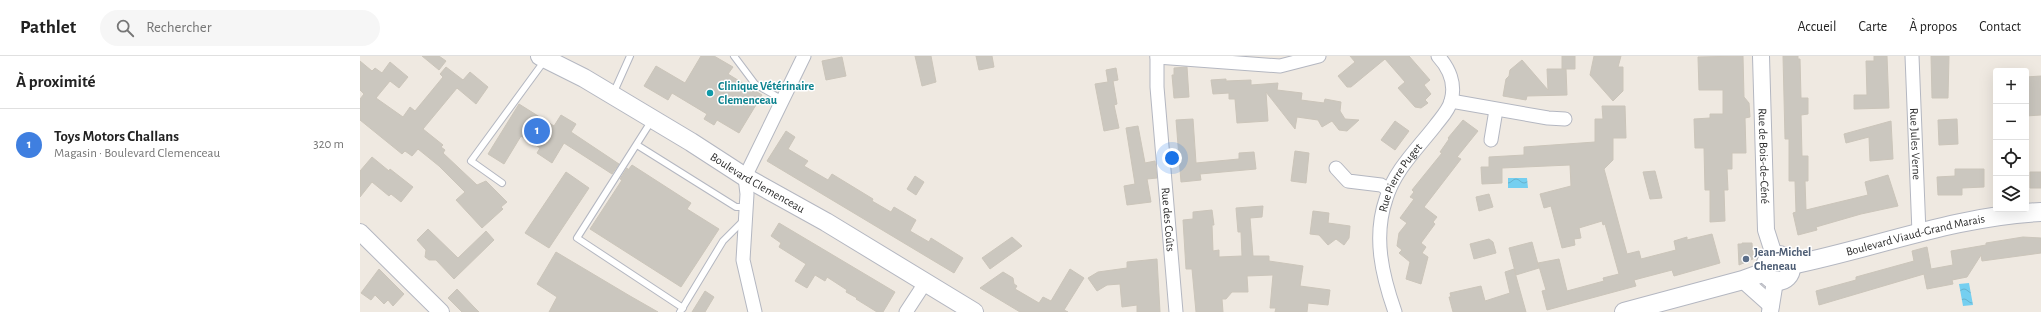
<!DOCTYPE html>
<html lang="fr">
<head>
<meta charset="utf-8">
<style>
	body { margin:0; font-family:"Alegreya Sans",sans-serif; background:#f6f6f6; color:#222 }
	.controls { position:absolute; right:12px; top:12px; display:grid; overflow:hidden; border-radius:4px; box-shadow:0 4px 16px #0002 }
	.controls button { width:36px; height:36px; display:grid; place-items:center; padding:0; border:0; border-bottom:1px solid #e0e0e0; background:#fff; color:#222; font:20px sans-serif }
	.you { position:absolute; left:812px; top:102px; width:14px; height:14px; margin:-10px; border:3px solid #fff; border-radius:50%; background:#1a73e8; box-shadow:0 0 0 6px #1a73e833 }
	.badge { display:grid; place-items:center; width:26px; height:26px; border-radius:50%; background:#0f766e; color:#fff; font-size:13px; font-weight:700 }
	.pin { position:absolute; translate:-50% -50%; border:2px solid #fff; box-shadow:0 1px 4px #0006 }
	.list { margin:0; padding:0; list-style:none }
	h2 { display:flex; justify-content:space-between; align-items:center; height:52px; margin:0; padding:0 16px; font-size:17px }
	h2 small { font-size:13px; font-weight:400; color:#767676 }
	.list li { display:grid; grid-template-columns:26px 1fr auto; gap:12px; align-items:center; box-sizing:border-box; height:72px; padding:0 16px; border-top:1px solid #e0e0e0 }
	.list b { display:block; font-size:15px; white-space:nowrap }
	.list p { margin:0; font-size:13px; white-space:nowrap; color:#767676 }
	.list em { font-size:13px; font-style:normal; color:#767676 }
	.icon { flex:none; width:22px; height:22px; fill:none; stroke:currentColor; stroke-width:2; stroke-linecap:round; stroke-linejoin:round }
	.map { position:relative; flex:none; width:1681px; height:256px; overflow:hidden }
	header { display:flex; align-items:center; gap:24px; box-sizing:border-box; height:56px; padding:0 20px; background:#fff; border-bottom:1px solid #e0e0e0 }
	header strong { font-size:19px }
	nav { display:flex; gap:22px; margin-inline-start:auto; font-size:14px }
	.search { width:280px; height:36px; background:#f6f6f6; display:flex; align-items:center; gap:10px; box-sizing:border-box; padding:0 14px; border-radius:22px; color:#767676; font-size:15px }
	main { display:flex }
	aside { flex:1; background:#fff }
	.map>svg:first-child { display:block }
	.water { fill:url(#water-waves) }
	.building { fill:#cbc7bf; stroke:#cbc5ba }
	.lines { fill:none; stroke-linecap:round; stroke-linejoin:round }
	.service-casing { stroke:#b4b7c1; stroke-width:8 }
	.minor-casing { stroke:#b4b7c1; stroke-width:15 }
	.tertiary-casing { stroke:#b4b7c1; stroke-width:18 }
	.secondary-casing { stroke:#b4b7c1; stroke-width:20 }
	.service { stroke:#fff; stroke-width:6 }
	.minor { stroke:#fff; stroke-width:13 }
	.tertiary { stroke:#fff; stroke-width:16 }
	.secondary { stroke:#fff; stroke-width:18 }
	.culture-dot { fill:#0f9aa8; stroke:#fff; stroke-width:1.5 }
	.service-dot { fill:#5c6f8a; stroke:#fff; stroke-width:1.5 }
	.labels { text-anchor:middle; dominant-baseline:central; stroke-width:3; stroke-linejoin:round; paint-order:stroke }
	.culture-label { font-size:12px; font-weight:bold; fill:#0d838f; stroke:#fff; text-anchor:start }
	.street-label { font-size:12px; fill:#2e2e2e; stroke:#fff }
	.service-label { font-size:12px; font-weight:bold; fill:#4e5e75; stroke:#fff; text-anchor:start }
</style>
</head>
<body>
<header>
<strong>Pathlet</strong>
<div class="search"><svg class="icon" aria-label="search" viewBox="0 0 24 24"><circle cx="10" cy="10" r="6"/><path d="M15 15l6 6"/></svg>Rechercher</div>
<nav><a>Accueil</a><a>Carte</a><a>À propos</a><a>Contact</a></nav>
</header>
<main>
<aside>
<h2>À proximité<small></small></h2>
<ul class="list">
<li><span class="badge" style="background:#3f7fe0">1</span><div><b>Toys Motors Challans</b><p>Magasin · Boulevard Clemenceau</p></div><em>320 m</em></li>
</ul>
</aside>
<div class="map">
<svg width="1681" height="256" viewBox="0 0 1681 256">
	<defs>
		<pattern id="water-waves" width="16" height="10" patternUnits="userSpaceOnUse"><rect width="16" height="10" fill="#75cff0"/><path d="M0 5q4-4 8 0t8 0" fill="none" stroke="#66b2ce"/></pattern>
	</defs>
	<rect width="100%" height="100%" fill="#efe9e1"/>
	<path class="water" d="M1148,122h19l1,10h-20z
		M1609,227l4,22 -10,1 -4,-22z"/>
	<path class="building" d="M62,0h17l7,5 -7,9z
		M341,0h13l19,11 -5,7 34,21 -23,38 -22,-13 -3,5 -10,-6 3,-5 -35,-21 -4,7 -24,-14 12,-20 29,17z
		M555,0h16l5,26 -14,4z
		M616,0h16l2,11 -15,3z
		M990,0h59l21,24 -6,5 7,9 -6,6 3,3 -7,5 -6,-1 -17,-19 7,-6 -20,-23 -34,28h-4l-9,-11 17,-14z
		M1202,0h13v13h-13z
		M1234,0h27l-3,11h5v24l-10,10 -23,-26z
		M1383,0l1,41 5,6 1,14 -5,1 1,35h-14v16h-5l1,21h-4l1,31 -15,1v-32h-5l-1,-42h-9l-1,-29 16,-1v-4h13v-24h-24l-1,-33z
		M1423,0h15v3h2l1,39h7v16l-7,1 1,41h6v25h-3l1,29 62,-15 -3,-13 23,-7 10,31 -37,8 -45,13 1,3 -19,5 -5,-22 3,-1 -1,-31h-6v-42h-4z
		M1514,0h13l2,52 -35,1v-14h13l-1,-34h8z
		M1571,0h18l-1,42h-16z
		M482,1l4,19 -20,4 -4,-19z
		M1162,4l26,30 -1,-21h19l1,26 -40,1 -1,4 -23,-4 3,-17 3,-3 1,-6z
		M0,5l12,10 3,-3 7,5 8,-11 18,15 -9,11 -9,-7 -14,17 27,19 7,-10 5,4 28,-34 -3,-3 6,-7 17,13 7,-8 18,15 -12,17 -19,-16 -34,41 20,16 -2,2 4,3 -2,3 34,32 9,-4 21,21 -6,5 2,2 -21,19 -26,-28 9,-8 -26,-26 -21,-17 -6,7 -7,-5 -3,3 -42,-34v-21l4,-5 -4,-4z
		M827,11l2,30 -15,1 -2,-23h2v-7z
		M756,12l2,12 -5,1 4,23 -3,1 5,23 -15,3 -9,-47 13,-2 -2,-12z
		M1681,20v39l-15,1v-39z
		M866,23v2l25,-1v5l27,-2 -1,7 25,3 -1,7 23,3 1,-4 16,3 -1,9 5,8 14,1 -12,11 -8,-1 -7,-9 -10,6 -4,-7 -21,-3 -2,12 -29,-37 2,29 -31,2 -2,-24h-6v-6l-16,1 -2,-14z
		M159,48l35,22 7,-11 15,9 -5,8 48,32 -7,10 -48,-31 -12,20 -15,-10 3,-5 -19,-12 -17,28 -16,-10z
		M1242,50h23l1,32h-13v22l-9,9 23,85 12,-3 2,8 35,-9 -2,-9 13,-4v3l25,-6 8,29 -46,13 -2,-6 -38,10 2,6 -89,24 -5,-19 4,-1 -8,-27 21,-4 8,32 37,-10 -1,-3 16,-4 -14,-50 -2,1 -1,-4 -23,7 2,10 -7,1 1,6 -13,3 -11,-42 -7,2 -4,-14 31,-8 -1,-21 -68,3v15l-20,1 -1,-17h8v-10l35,-2v-8l71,-5v-23h8z
		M833,63l3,44 43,-4v-6l15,-1 2,17 -56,5 1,6 -20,2 -5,-62z
		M1597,63l1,25 -19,1 -1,-25z
		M1103,64l15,11 -21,26 4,2 -37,48 13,10 -4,5 2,2 -14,19 5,4 -4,6 6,4 -7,27 -15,-5 4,-17 -11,-9 3,-3 -5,-4 2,-13 8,-10 -7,-5 14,-19 -4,-2 4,-5 -2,-2 30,-37 -2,-1 9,-13 -1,-1z
		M1035,65l14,10 -14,19 -14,-10z
		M1531,65l2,38 -23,2 -1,-24 -23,6 -2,-9z
		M778,70l7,37 10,-2 2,17 -10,1 4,23 -24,3 -3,-19 11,-2 -9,-56z
		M426,75l9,6 -7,12 20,12 -4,5 24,14 4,-6 41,25 -1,2 19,11 3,-5 22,13 -6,11 19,11 2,-4 32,20 -9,15 -187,-112z
		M935,95l14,2 -3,30 -15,-2z
		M12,101l17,14 1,-2 23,18 -12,15 -10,-8 -2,2 -17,-14 -12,15v-26z
		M272,109l59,38 -4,6 32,20 -38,58 -91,-58 32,-49 -2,-1 7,-11 1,2z
		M1595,113h29v18l-22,1v7h-24l-1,-18 18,-1z
		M1295,115l7,27 -12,1 -7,-27z
		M206,116l23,16 -40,60 -24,-15z
		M1670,116h11v16h-11z
		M555,120l9,6 -8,13 -9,-6z
		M1129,138l4,13 -14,4 -3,-14z
		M903,150l-1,11 -12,1 3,38h16v5l34,5 -3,20 30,4 -2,15 -20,-2 -1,9h-32l1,-4h-6l3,-33 -26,1 1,16h-16l-6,7h-4l1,13h-27l-4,-43h-6l-3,-49 10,-1v-7l19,-2 2,15h-2l1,26 6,-1v7l23,-1 -1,-24h-3l-2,-24z
		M953,155l16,2 -1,10 22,3 -1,12 -5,7 -8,-6 -8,6 -9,-10 -9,-1z
		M419,167l116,69 -12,20h-6l-21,-13 1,-1 -11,-6 1,-2 -20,-13 -2,4 -10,-6 -8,13 -12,-7 11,-17 -27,-17 2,-4 -10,-7z
		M68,173l30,29 28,-27 8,9 -40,39 -18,-19h-7l-4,-3 1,-7 -9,-10z
		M652,181l10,9 -32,23 -8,-11z
		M1663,181l18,1v15l-59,8 -1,-6 -14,22 -15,3 1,4 -26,5 -3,-15 -105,31 -3,-14 40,-11v-3l58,-16 -2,-10 15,-4 4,22 22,-4 -2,-14 35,-6v-2z
		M1129,183l4,3 3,11 -22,6 -4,-15z
		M1172,186l7,26 -23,7 -7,-27z
		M1382,187h10l1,16 -14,6 -1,-21h4z
		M196,196l74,44 28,16h-109l8,-15 -20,-13z
		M797,203l3,53h-23v-7l-15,2 -2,-23 -13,1 -10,6 -9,-13 10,-6 29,-4v-6z
		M19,213l25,25 -11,12 -5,-6 -4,4 -9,-9 -4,5 -10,-7z
		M710,213l14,9 -20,32 4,2h-48l-40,-24 23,-16 10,6 1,6 3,2 -2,3 24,14 4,-6 8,4z
		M1154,213l12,43h-73l-4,-15h2l-1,-4 31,-7 4,15 25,-8 -5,-21z
		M97,233l16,17 6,6h-17l-14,-14z
		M345,235l9,6 -9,15h-13z"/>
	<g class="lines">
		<defs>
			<path id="service" d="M374,0l21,28 28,16
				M253,38l17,-38
				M292,64l-75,118 106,70
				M277,89l99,62h10
				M142,127l-31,-22 74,-101
				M320,256l43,-71 20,-20"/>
			<g id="minor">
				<path id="s1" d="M797,0v31l19,225"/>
				<path id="s2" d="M1552,0l7,177"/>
				<path d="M797,1l123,9 39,-10"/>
				<path d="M1091,45l97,17 17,1"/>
				<path d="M1131,84l5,-30"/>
				<path d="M976,112l12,13 33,4 8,5"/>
				<path d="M395,256l-12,-52 4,-66 -2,-17 59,-121"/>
				<path d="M546,256l19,-29"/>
				<path id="s3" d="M1035,256c-13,-37 -22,-75 -9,-113 8,-28 31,-50 49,-73 6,-8 14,-16 16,-25 5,-17 -2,-33 -13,-45"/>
			</g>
			<g id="tertiary">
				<path id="s4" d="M1401,0l5,174 8,25"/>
				<path d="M0,176l81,80"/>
				<path d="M1383,224l28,25"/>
				<path d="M1410,256l5,-31"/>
			</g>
			<g id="secondary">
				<path id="s5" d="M180,0l44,22 107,64 54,35 81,45 148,90"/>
				<circle cx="1418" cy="212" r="13"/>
				<path id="s6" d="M1431,209c84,-17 164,-49 250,-53"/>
				<path d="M1264,256l119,-32 22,-8"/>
			</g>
		</defs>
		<use href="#service" class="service-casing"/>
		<use href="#minor" class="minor-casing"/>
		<use href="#tertiary" class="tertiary-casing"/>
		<use href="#secondary" class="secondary-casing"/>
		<use href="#service" class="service"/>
		<use href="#minor" class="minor"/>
		<use href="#tertiary" class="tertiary"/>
		<use href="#secondary" class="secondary"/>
	</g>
	<circle class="culture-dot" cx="350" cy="37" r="4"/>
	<circle class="service-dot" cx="1386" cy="203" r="4"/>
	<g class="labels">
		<g class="culture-label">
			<text x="358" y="30">Clinique Vétérinaire<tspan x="358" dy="14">Clemenceau</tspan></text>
		</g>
		<g class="street-label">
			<text stroke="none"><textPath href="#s2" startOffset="88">Rue Jules Verne</textPath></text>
			<text stroke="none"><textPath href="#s4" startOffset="100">Rue de Bois-de-Céné</textPath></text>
			<text stroke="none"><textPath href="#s3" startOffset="141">Rue Pierre Puget</textPath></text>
			<text stroke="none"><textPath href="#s5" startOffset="252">Boulevard Clemenceau</textPath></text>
			<text stroke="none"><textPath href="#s1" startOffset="164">Rue des Coûts</textPath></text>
			<text stroke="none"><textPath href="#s6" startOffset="128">Boulevard Viaud-Grand Marais</textPath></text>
		</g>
		<g class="service-label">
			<text x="1394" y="196">Jean-Michel<tspan x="1394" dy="14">Cheneau</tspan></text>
		</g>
	</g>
</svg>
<div class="controls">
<button>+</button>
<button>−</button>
<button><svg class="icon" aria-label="locate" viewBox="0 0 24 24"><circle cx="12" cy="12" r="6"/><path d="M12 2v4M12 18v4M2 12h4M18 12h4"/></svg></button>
<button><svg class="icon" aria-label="layers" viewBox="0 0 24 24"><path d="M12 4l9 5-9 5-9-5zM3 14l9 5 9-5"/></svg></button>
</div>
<div class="you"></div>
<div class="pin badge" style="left:177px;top:75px;background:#3f7fe0">1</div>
</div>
</main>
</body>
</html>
